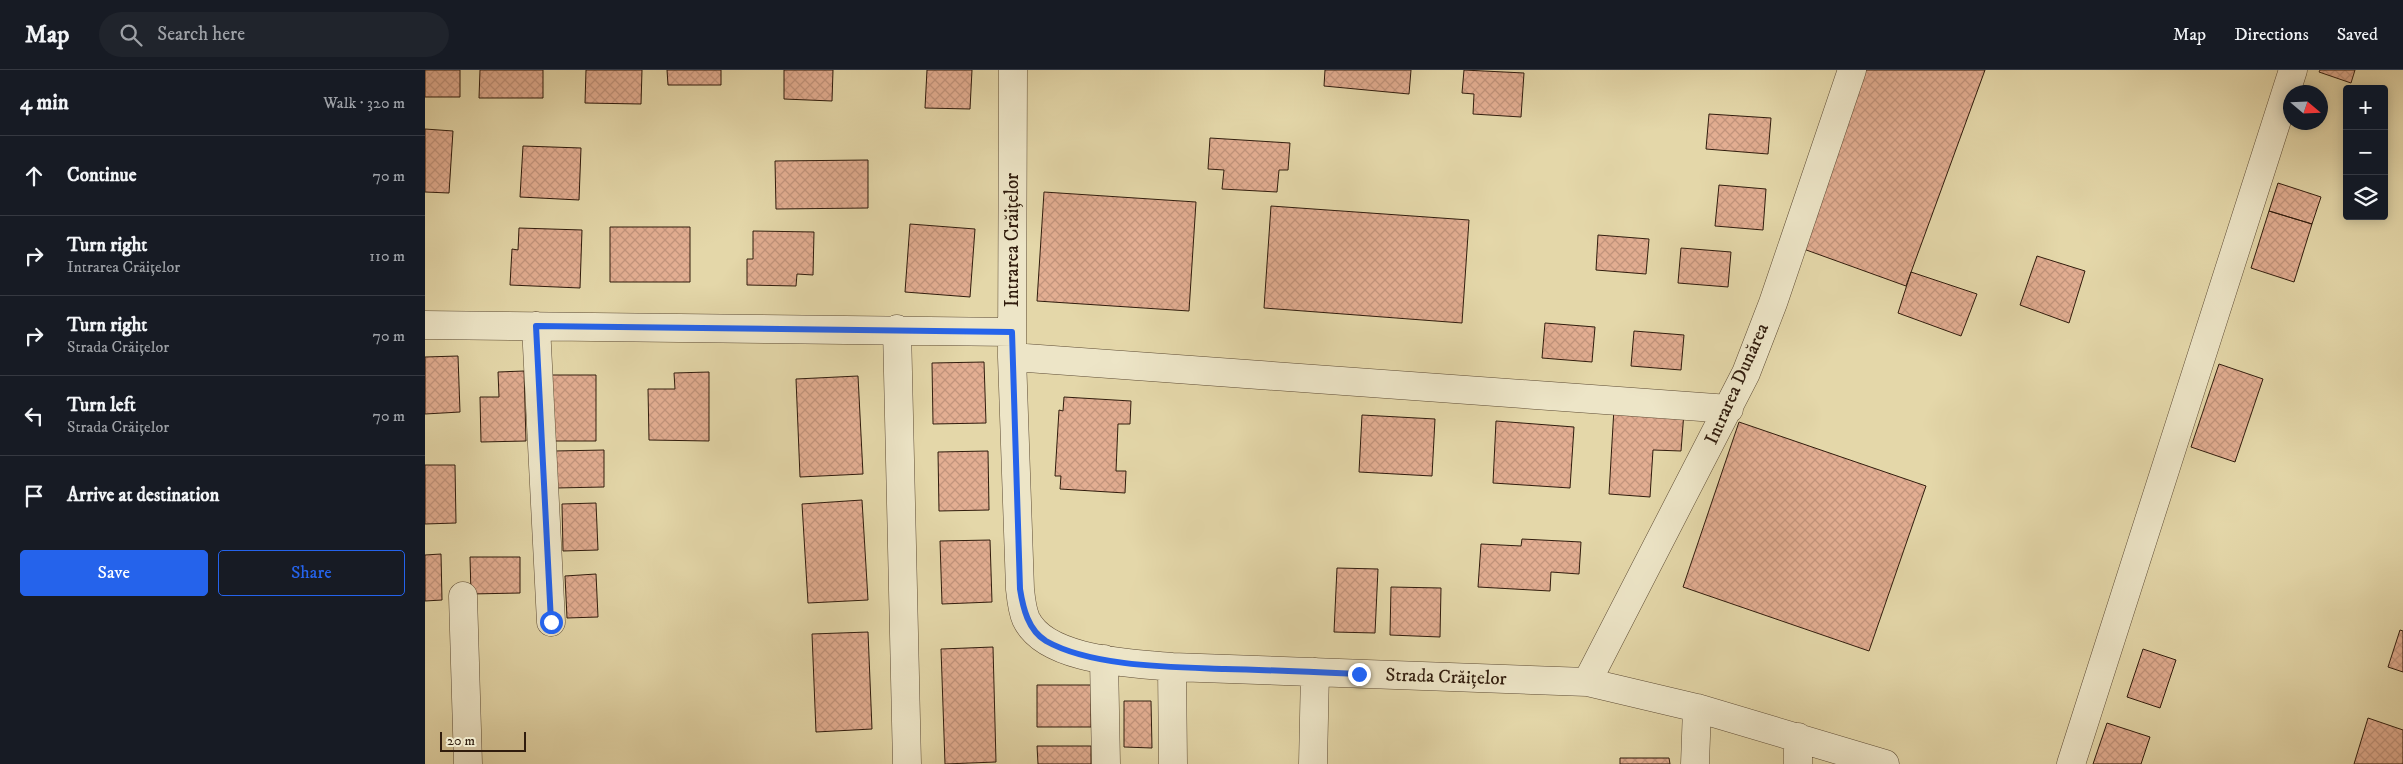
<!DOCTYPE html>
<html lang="en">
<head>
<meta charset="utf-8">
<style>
	body { margin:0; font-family:"IM FELL DW Pica",serif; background:#20242c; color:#f1f3f6 }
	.controls { position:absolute; right:15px; top:15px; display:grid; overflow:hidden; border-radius:5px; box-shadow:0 2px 12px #0003 }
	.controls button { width:45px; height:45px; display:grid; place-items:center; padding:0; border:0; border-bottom:1px solid #363941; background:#171b24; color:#f1f3f6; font:25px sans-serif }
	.compass { position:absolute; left:1858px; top:15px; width:45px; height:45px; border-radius:50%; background:#171b24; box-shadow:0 2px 12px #0003; rotate:109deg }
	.scale { position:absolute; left:15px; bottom:12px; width:86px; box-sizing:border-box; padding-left:5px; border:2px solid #301c0d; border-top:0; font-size:14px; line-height:18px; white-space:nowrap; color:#301c0d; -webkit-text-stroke:4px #ede5c7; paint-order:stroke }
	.stop { position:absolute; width:15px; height:15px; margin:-11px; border:4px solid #2563eb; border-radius:50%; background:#fff }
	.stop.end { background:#2563eb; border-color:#fff; box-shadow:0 1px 5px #0008 }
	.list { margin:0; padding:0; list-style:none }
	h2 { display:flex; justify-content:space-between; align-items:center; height:65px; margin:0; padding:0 20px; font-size:21px }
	h2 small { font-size:16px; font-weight:400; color:#9ea1a6 }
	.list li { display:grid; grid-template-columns:32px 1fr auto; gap:15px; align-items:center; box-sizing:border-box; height:80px; padding:0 20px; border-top:1px solid #363941 }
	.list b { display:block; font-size:19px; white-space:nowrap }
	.list p { margin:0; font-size:16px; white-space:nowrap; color:#9ea1a6 }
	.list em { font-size:16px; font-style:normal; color:#9ea1a6 }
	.actions { display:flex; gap:10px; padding:15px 20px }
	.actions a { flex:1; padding:11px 0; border:1px solid #2563eb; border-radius:5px; text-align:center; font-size:18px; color:#2563eb }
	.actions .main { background:#2563eb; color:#fff }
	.icon { flex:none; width:28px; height:28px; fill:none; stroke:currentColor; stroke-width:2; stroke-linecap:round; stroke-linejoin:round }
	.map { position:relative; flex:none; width:1978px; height:694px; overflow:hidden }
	header { display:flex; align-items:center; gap:30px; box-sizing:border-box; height:70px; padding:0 25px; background:#171b24; border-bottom:1px solid #363941 }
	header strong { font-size:24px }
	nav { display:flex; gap:28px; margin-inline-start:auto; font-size:18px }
	.search { width:350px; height:45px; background:#20242c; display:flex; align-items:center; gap:12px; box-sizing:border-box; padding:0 18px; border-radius:28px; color:#9ea1a6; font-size:19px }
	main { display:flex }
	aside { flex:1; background:#171b24 }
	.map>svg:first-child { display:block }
	.building { fill:url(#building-cross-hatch); stroke:#301c0d }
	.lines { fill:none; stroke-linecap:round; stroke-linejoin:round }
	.minor-casing { stroke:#5d4b34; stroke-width:29 }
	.minor { stroke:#ede5c7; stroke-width:28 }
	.route { stroke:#2563eb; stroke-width:6 }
	.labels { text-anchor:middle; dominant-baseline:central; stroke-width:4; stroke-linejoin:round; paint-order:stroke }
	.street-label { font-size:19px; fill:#301c0d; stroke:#ede5c7 }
</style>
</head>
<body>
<header>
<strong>Map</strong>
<div class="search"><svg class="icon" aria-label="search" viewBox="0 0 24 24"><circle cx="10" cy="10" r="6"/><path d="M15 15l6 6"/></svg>Search here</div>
<nav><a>Map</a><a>Directions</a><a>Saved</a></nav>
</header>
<main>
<aside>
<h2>4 min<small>Walk · 320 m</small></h2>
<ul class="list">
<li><svg class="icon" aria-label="ahead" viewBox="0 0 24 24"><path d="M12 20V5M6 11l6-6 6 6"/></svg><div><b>Continue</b></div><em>70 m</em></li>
<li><svg class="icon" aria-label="right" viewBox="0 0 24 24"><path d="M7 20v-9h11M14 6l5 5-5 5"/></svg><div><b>Turn right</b><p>Intrarea Crăițelor</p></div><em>110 m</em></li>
<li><svg class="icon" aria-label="right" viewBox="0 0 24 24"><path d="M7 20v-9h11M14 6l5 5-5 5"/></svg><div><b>Turn right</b><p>Strada Crăițelor</p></div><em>70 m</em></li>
<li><svg class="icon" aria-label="left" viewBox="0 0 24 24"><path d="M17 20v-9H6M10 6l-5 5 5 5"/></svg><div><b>Turn left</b><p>Strada Crăițelor</p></div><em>70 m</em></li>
<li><svg class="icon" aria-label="arrive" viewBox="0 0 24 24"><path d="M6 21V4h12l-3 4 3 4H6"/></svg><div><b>Arrive at destination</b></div></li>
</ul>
<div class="actions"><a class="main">Save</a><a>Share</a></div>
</aside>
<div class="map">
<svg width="1978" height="694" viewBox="0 0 1978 694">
	<defs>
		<pattern id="building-cross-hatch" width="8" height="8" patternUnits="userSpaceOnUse" patternTransform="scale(1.25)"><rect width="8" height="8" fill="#e3ae92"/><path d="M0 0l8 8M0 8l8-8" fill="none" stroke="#c3957d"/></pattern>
	</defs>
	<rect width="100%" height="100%" fill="#e4d7a9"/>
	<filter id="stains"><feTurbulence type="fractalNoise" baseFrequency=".004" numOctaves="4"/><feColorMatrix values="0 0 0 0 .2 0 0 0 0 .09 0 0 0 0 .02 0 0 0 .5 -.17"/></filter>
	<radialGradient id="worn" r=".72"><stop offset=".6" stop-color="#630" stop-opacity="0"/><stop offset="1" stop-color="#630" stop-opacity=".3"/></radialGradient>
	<path class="building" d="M0,0h35v27h-35z
		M55,0h63v28h-64z
		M161,0h56l-1,34 -56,-1z
		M242,0h54v15h-53z
		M359,0h49l-1,31 -48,-2z
		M502,0h45l-2,39 -45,-1z
		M900,0h86l-2,24 -85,-8z
		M1039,0l60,3 -3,44 -48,-3 1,-20 -12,-1z
		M1438,0h122l-79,216 -108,-39z
		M1895,0h35l-4,13 -32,-11z
		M1284,44l62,4 -3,36 -62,-5z
		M0,59l28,2 -4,62 -24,-1z
		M785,68l80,5 -2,27h-9l-2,22 -55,-3 2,-19 -16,-1z
		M98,76l58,2 -2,52 -59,-3z
		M443,90v48l-92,1 -1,-48z
		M1853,113l43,14 -9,27 -43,-13z
		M1294,115l47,4 -3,41 -48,-4z
		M619,122l152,10 -7,109 -152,-10z
		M846,136l198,14 -7,103 -198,-15z
		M1844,141l43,13 -18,58 -43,-14z
		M485,154l65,5 -5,68 -65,-5z
		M185,157h80v55h-80z
		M94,158l63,2 -2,58 -70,-3 2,-36 6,1z
		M328,161l61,1 -1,43 -16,-1 -1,12 -49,-1v-26h6z
		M1173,165l51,4 -3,35 -50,-4z
		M1256,178l50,4 -3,35 -50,-4z
		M1612,186l48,15 -16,52 -49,-18z
		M1486,202l66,22 -16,42 -63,-23z
		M1120,253l50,4 -3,35 -50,-4z
		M1209,261l50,4 -3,35 -50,-4z
		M33,286l2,56 -35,2v-57z
		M559,292l2,61 -53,1 -1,-61z
		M1794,294l44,15 -28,83 -44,-15z
		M99,301l2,70 -45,1 -1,-45h19l-1,-25z
		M284,302v69l-60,-1 -1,-51h27l-1,-16z
		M126,305h45v66h-45z
		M433,306l5,98 -63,3 -4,-98z
		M639,327l67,4 -1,23h-12l-2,47h10l-1,22 -65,-4 1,-13h-6l4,-66 4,1z
		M1189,338l70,4 -3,39 -28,-1 -3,47 -41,-3z
		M937,345l73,4 -3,57 -73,-4z
		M1071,351l78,6 -4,61 -77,-5z
		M1314,352l187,64 -57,165 -186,-64z
		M179,380v37l-48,1 -1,-37z
		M563,381l1,59 -50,1 -1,-59z
		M0,395h30l1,58 -31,1z
		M437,430l6,100 -60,3 -6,-99z
		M171,433l2,47 -35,1 -1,-47z
		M1097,469l59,3 -2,32 -28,-2 -1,19 -72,-4 3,-43 40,2z
		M565,470l2,62 -50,2 -2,-63z
		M16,484l1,46 -17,1v-46z
		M45,487h50v36l-49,1z
		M912,498l41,1 -3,64 -41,-1z
		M171,504l2,43 -31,1 -2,-42z
		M966,517l50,1 -1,49 -50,-2z
		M1975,560l3,1v41l-15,-5z
		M443,562l4,97 -56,3 -4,-98z
		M568,577l3,115 -51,2 -4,-115z
		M1718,579l33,11 -16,48 -33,-11z
		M612,615h54v42h-54z
		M699,631h27l1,47 -28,-1z
		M1943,648l35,12v34h-49z
		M1682,653l43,14 -9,27h-48z
		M612,676h54v18h-53z
		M1195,688h49l1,6h-50z"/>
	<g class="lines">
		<defs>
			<path id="minor" d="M588,0l-1,287 8,232c1,10 2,21 6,30 20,42 106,44 146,48l415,15 110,26 188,56
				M0,255l587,7
				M111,256l15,296
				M472,259l10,435
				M587,287l717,52
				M38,526l5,168
				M679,589l2,105
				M747,597l1,97
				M1162,612l159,-309 27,-70 79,-233
				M888,694l2,-92
				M1270,694l2,-56
				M1373,694v-27
				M1646,694l222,-694"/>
		</defs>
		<use href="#minor" class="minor-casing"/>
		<use href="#minor" class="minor"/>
	</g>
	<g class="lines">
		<path class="route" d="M126,552l-15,-296 476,6 8,257c3,19 8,41 26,52 46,26 127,26 179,28 45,1 89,3 134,5"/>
	</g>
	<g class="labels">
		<g class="street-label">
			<text transform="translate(587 170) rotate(-90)">Intrarea Crăițelor</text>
			<text transform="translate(1312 314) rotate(-66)">Intrarea Dunărea</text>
			<text transform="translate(1021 607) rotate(2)">Strada Crăițelor</text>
		</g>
	</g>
	<rect width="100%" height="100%" filter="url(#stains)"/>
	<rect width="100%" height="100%" fill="url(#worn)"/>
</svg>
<div class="controls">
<button>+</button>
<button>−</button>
<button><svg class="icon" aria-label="layers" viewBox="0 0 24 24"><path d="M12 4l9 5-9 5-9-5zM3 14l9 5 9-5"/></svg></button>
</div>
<svg class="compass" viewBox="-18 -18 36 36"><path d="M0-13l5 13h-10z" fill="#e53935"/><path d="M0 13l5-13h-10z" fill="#9ea1a6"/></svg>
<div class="scale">20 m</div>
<div class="stop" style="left:126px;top:552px"></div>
<div class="stop end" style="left:934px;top:604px"></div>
</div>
</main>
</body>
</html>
